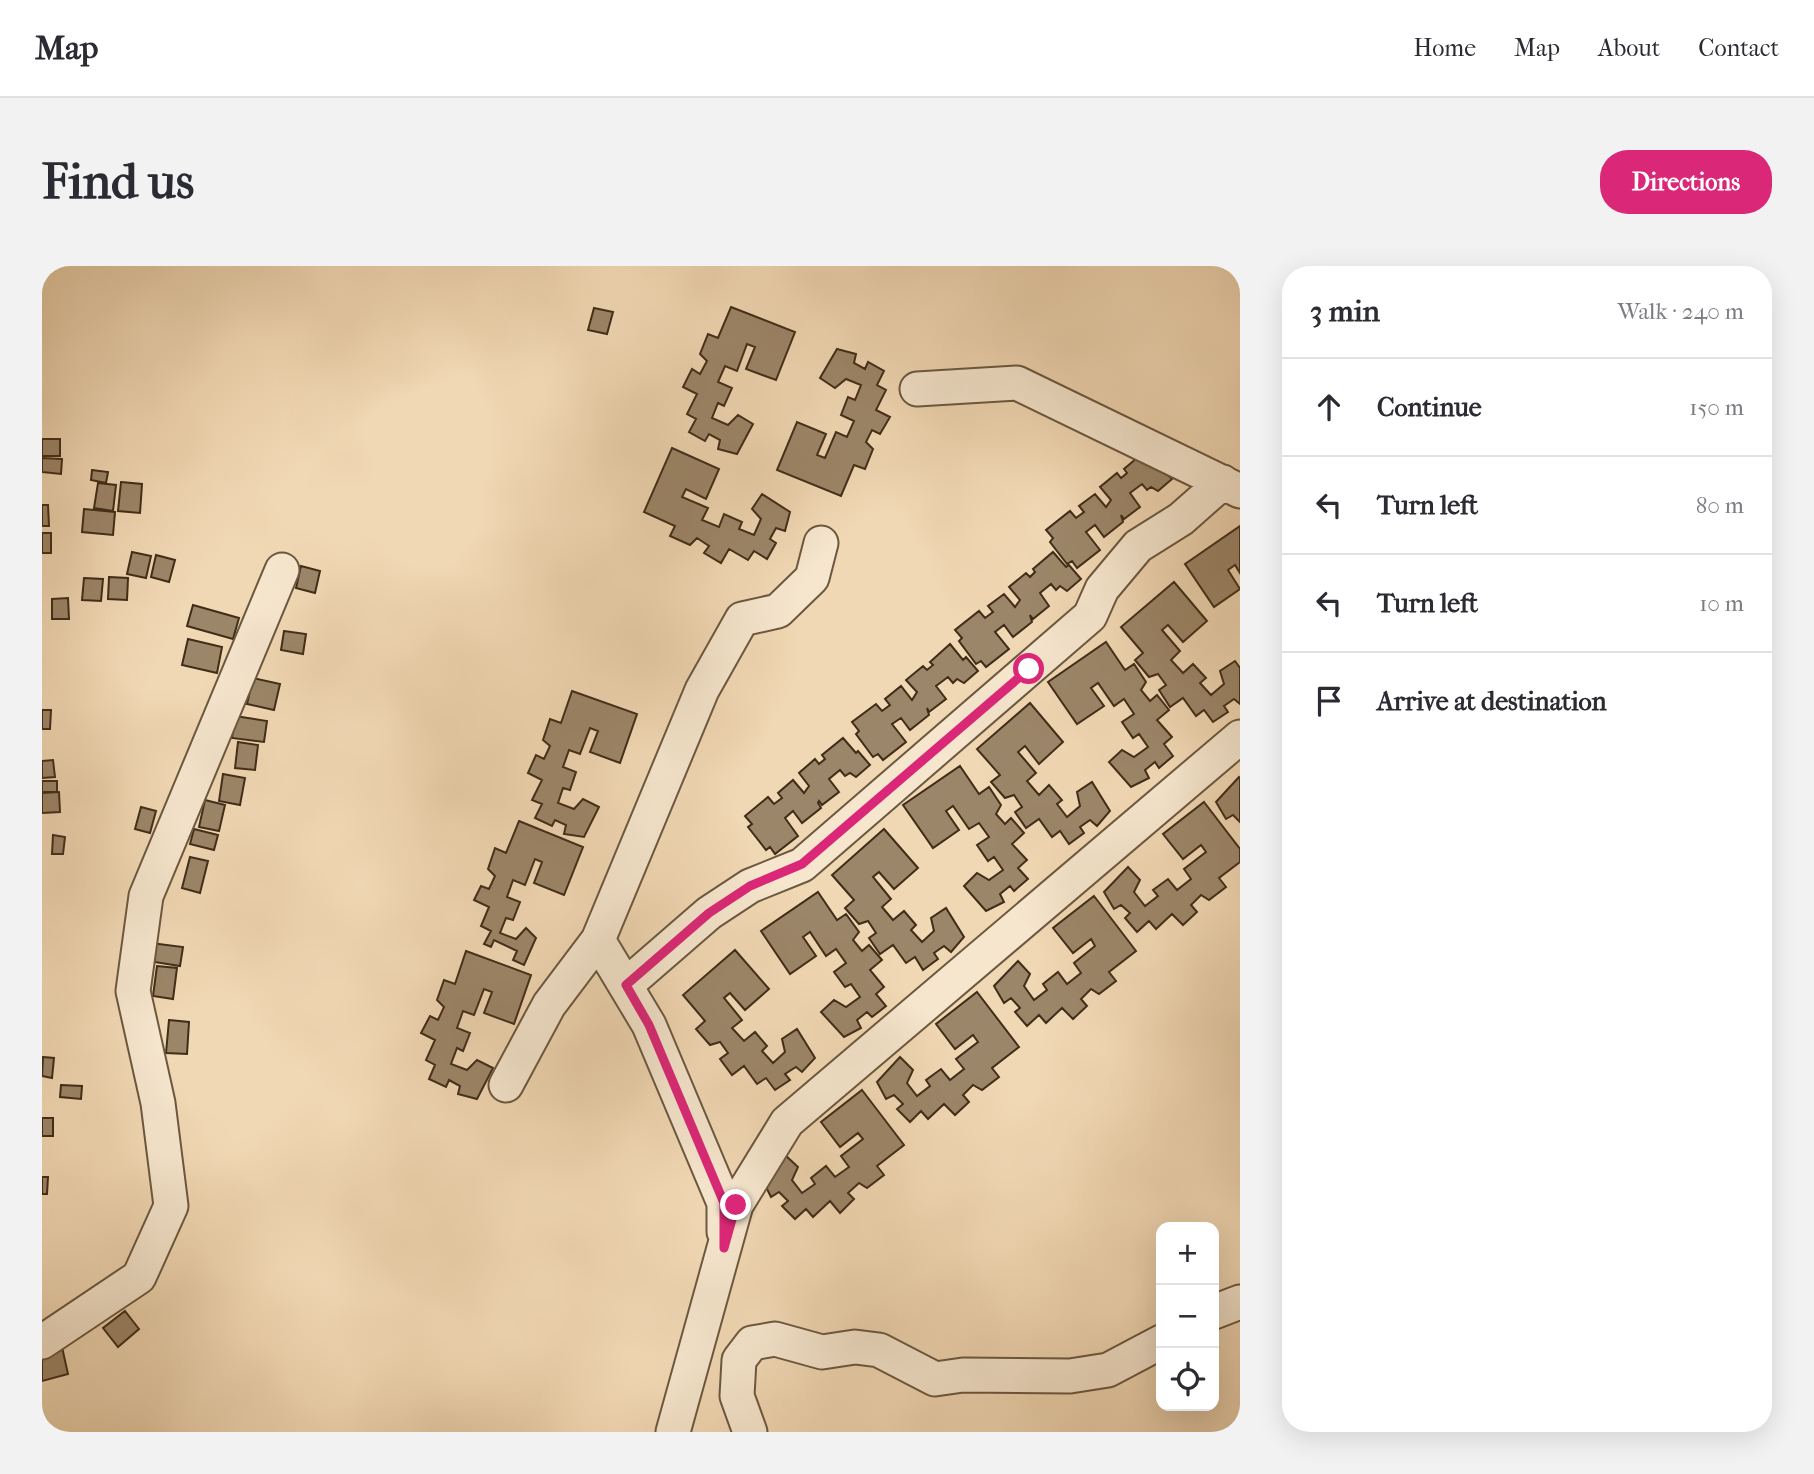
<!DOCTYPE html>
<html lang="en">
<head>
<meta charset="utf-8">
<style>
	body { margin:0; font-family:"IM FELL French Canon",serif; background:#f2f2f3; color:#2b2b33 }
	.controls { position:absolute; right:21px; bottom:21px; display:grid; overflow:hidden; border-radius:14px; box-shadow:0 7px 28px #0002 }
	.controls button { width:63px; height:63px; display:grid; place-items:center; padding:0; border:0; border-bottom:2px solid #e1e1e2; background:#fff; color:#2b2b33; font:35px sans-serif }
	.stop { position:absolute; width:21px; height:21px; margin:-16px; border:5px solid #db2777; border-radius:50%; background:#fff }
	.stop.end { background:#db2777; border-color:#fff; box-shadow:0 2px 7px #0008 }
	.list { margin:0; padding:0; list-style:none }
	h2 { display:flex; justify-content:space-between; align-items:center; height:91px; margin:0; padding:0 28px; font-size:30px }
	h2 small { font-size:23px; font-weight:400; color:#7c7c81 }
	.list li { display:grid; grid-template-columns:46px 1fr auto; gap:21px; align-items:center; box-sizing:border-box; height:98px; padding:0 28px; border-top:2px solid #e1e1e2 }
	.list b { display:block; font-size:26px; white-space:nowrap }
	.list em { font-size:23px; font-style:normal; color:#7c7c81 }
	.icon { flex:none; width:38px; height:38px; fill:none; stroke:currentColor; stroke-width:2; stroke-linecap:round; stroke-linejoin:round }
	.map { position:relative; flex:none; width:1198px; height:1166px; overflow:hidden; border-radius:28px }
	header { display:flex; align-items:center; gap:42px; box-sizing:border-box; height:98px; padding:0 35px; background:#fff; border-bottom:2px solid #e1e1e2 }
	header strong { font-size:33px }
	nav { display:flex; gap:38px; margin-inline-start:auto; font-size:24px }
	.intro { display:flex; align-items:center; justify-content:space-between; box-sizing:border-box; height:168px; padding:0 42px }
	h1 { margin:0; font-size:49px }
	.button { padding:18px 32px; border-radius:28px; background:#db2777; color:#fff; font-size:24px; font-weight:700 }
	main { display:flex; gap:42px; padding:0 42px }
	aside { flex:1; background:#fff; border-radius:28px; box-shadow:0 7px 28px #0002 }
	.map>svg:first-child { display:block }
	.building { fill:#9c8669; stroke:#402d18; stroke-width:2 }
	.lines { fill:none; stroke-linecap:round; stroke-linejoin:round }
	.minor-casing { stroke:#6c583f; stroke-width:37 }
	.minor { stroke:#f6e6ce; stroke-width:33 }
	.route { stroke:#db2777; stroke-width:9 }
</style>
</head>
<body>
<header>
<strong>Map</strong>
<nav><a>Home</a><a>Map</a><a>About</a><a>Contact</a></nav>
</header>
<div class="intro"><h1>Find us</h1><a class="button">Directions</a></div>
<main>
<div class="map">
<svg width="1198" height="1166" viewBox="0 0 1198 1166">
	<rect width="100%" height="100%" fill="#f1d8b4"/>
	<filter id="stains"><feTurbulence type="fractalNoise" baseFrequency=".00286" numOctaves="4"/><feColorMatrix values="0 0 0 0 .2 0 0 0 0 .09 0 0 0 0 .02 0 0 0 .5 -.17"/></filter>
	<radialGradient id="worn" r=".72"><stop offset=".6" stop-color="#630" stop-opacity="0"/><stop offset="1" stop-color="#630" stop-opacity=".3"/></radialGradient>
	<path class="building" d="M689,41l64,25 -19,48 -30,-11 9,-22 -8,-3 -10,27 -12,-5 -7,16 14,6 -8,18 -6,-3 -6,15 16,7 10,-10 15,9 -16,30 -19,-5 2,-9 -11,-6 -4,7 -16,-9 7,-13 -9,-5 10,-20 -14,-7 9,-18 8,5 7,-13 -7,-7 8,-20 10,4z
		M552,42l19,4 -6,22 -19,-4z
		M795,83l19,5 -2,9 11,6 3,-7 16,9 -7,14 9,5 -10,20 14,7 -10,17 -8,-4 -6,12 7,7 -8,20 -11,-4 -13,31 -64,-26 20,-48 29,12 -9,21 8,3 11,-26 11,5 7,-16 -13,-6 7,-18 7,3 6,-15 -15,-6 -11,9 -15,-10z
		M0,173h18v17h-18z
		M630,182l47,21 -13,30 -20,-10 -4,8 26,11 -6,12 17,7 5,-13 18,8 -3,7 15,6 7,-16 -9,-10 10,-15 28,18 -5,19 -9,-3 -6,11 6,4 -9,16 -13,-8 -6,9 -19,-11 -8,14 -17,-10 5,-7 -12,-8 -7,7 -20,-9 5,-10 -31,-14z
		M1102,186l28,27 -14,12 -7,-4 -4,3 -5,-6 -12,9 10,14 -16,12 -3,-4 2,7 -19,15 -9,-12 -9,7 14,18 -23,18 -5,-7 -5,3 -17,-22 3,-4 -7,-8 24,-19 6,7 8,-6 -5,-6 16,-12 11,13 5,-7 -11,-13 17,-14 4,5 6,-5 -3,-4z
		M0,192l20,1 -1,15 -19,-2z
		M50,204l16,2 -2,11 -15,-3z
		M79,216l21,2 -2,29 -22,-2z
		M56,217l18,2 -3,26 -19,-3z
		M0,239h6l1,21h-7z
		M42,243l31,3 -2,23 -31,-3z
		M1198,260v47l-5,-8 -7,5 12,19 -26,18 -29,-43z
		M0,267h9v20h-9z
		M90,286l19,4 -5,22 -19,-4z
		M1011,286l13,15 3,-2 12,14 -14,12 -7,-5 -4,4 -5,-6 -11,9 9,13 -16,13 -3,-4 2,7 -19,15 -9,-12 -9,7 14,17 -23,18 -5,-6 -5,3 -17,-23 3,-3 -7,-8 24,-19 6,7 8,-6 -5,-6 16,-12 11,13 5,-7 -11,-13 17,-14 4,4 5,-5 -2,-3z
		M114,289l19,5 -6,22 -18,-5z
		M259,300l19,5 -5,22 -19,-5z
		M67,311l19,1 -1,22 -19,-1z
		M42,312l19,1 -2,22 -19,-1z
		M1132,316l33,39 -24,21 -15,-17 -6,5 18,21 -9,9 12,13 10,-9 13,14 -6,5 11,12 13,-11 -4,-13 15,-10 5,7v36l-6,-5 -10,7 4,6 -15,10 -9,-12 -8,6 -13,-18 -13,9 -11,-17 7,-5 -8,-11 -9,3 -14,-17 8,-7 -22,-26z
		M26,332l1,21h-17v-20z
		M151,339l46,13 -6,21 -46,-13z
		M242,365l22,3 -3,20 -22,-4z
		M146,373l34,8 -5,26 -35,-8z
		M1064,376l19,28 9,-6 12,18 -5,8 9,11 7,-6 12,15 -12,10 15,17 -8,7 9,12 -14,12 -4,-6 -10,8 4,8 -18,9 -22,-25 13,-12 12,7 14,-10 -9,-13 -6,4 -11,-16 12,-8 -10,-15 -10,7 -16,-23 -7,5 13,18 -27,18 -29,-42z
		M908,378l13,16 3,-3 12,14 -14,12 -7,-4 -4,4 -5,-6 -12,9 10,13 -17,13 -2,-4 2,7 -19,15 -9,-12 -9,6 14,18 -23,18 -5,-6 -5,3 -17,-23 3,-3 -7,-9 24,-18 6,7 8,-6 -5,-6 16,-13 11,14 5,-8 -11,-12 17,-14 4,4 6,-5 -3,-3z
		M211,412l27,6 -6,26 -27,-6z
		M530,425l65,23 -17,49 -30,-11 8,-21 -8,-3 -10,26 -11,-4 -6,17 13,5 -6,18 -7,-2 -5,15 16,6 9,-10 16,8 -15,30 -20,-3 2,-9 -11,-5 -3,6 -17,-8 7,-14 -10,-4 10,-20 -14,-7 8,-18 8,4 6,-13 -7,-6 7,-21 11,4z
		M988,437l33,39 -24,22 -14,-18 -7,6 18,21 -9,8 12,14 10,-10 13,15 -5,4 10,13 13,-11 -3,-14 15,-10 18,29 -13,15 -7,-6 -10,7 4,6 -15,11 -9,-13 -8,6 -13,-18 -13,9 -11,-16 7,-5 -8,-12 -9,3 -14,-16 9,-7 -23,-26z
		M0,444h9l-1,19h-8z
		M193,450l32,5 -3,21 -32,-4z
		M801,472l13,15 2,-2 12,14 -14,12 -6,-4 -5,3 -5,-6 -11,9 10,13 -17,13 -3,-4 -1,2 3,5 -19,15 -9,-12 -8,7 13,18 -23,18 -5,-7 -4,3 -18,-23 4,-3 -7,-8 23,-19 6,7 8,-6 -4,-5 15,-13 11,13 5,-7 -10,-13 16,-14 4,5 6,-5 -3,-4z
		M196,476l20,3 -3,25 -20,-2z
		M11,494l2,17 -13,1v-17z
		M918,500l19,28 10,-7 12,18 -5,9 9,10 6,-6 13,15 -12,11 15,16 -9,8 10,11 -14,12 -4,-5 -10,8 4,8 -18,9 -22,-25 13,-13 12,7 14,-10 -9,-13 -6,4 -11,-16 12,-8 -10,-14 -10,6 -16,-23 -7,5 13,19 -26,18 -30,-43z
		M181,508l22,4 -5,27 -21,-4z
		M1197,511l1,1v44l-7,-7 -7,4 -10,-17z
		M0,515h15v11h-15z
		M17,526l1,20 -18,1v-20z
		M163,534l20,5 -6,26 -20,-4z
		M1162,536l36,47v13l-21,16 7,9 -17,13 -8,-5 -10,10 6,7 -14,13 -11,-11 -16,15 -7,-8 -12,11 -12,-14 5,-5 -9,-8 -7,4 -10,-17 24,-25 12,13 -6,12 11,14 13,-10 -5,-6 15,-11 9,11 14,-11 -7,-10 22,-17 -5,-7 -18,14 -20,-25z
		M99,541l15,4 -6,22 -15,-4z
		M477,555l64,26 -19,48 -30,-12 8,-21 -7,-3 -10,26 -12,-5 -6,17 13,5 -7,18 -7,-2 -6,15 16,6 10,-11 10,10 -12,27 -11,-5 4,-9 -23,-11 -3,7 -7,-3 7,-13 -10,-5 8,-19 -15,-7 7,-14 8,3 6,-13 -7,-7 7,-21 11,5z
		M152,563l24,6 -4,15 -24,-6z
		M842,563l34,39 -24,21 -15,-17 -6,5 18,22 -9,8 11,13 11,-9 12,14 -5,5 11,12 12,-11 -3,-13 15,-10 18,29 -13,15 -7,-6 -10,7 4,6 -15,11 -8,-13 -9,6 -13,-18 -13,9 -11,-16 7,-5 -8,-12 -9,3 -14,-16 9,-8 -22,-25z
		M11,569l12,2 -2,17h-11z
		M148,591l18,4 -8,32 -18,-5z
		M776,626l19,28 9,-6 13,18 -6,8 9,11 7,-6 13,15 -12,10 14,17 -8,7 10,12 -14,11 -5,-5 -10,8 4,8 -17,9 -23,-25 13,-12 12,7 14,-10 -9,-13 -6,3 -11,-15 12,-9 -10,-14 -10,7 -16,-24 -7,5 13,19 -26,18 -29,-43z
		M1052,630l42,55 -27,21 7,9 -17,13 -8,-5 -10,10 6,7 -14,13 -11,-11 -16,15 -7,-8 -12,11 -12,-14 5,-4 -9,-10 -7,5 -10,-17 24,-25 12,13 -6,12 10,14 13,-10 -4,-6 15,-12 9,12 14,-11 -7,-10 21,-17 -4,-7 -18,14 -20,-25z
		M109,677l32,4 -3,19 -32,-5z
		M693,684l34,39 -24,21 -15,-17 -6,5 18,22 -10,8 12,13 11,-9 12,14 -5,5 11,12 12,-11 -3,-13 15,-10 18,29 -13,14 -6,-5 -11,7 5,6 -15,10 -9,-12 -9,6 -13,-18 -12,9 -12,-16 8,-6 -8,-11 -10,3 -14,-16 9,-8 -22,-26z
		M424,685l65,24 -17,49 -30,-11 8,-21 -8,-3 -10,26 -11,-4 -6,17 13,5 -7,18 -6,-3 -6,16 16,6 10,-10 16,8 -16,31 -19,-5 2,-8 -11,-6 -3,7 -17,-8 6,-14 -9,-5 9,-20 -14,-7 9,-17 8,4 6,-13 -7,-7 7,-20 11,4z
		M115,700l20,2 -4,31 -20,-3z
		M935,726l42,55 -27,21 7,9 -17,13 -9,-5 -10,10 6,7 -14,13 -11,-11 -16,15 -7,-8 -11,11 -13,-13 6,-5 -9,-9 -8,4 -9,-17 23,-25 13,13 -6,13 10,13 13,-10 -4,-6 15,-11 9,11 14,-11 -8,-10 22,-17 -5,-7 -18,14 -19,-25z
		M127,754l20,2 -2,32 -21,-1z
		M1,791l11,1 -2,20 -10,-2z
		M19,819l21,1 -1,13 -21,-2z
		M820,824l42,55 -27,21 7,9 -17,13 -8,-5 -11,10 6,6 -14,14 -10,-12 -17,16 -7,-8 -11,10 -13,-13 6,-5 -9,-9 -8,5 -9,-18 23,-24 13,12 -6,13 10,13 13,-9 -4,-6 15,-12 9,11 14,-10 -8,-11 22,-17 -5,-6 -18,14 -19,-25z
		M0,852h11v18h-11z
		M0,911h6l-1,17h-5z
		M83,1045l14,18 -21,18 -15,-19z
		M20,1081l6,27 -26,7v-29z"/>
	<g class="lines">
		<defs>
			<path id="minor" d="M875,123l100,-6 223,108
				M584,719l83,-72 41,-27 52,-21 288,-249 12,-27 36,-43 43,-27 42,-37
				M464,819l43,-80 49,-65
				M682,966v-29l-75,-178 -51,-85 104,-250 40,-71 36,-8 34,-33 9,-35
				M1172,1046l26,-10
				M0,1076l97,-65 32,-71 -13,-103 -25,-112 13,-95 136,-326
				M631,1166l63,-227 51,-83 453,-385
				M708,1166l-13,-36 2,-36 13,-17 23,-4 47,13 33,-5 24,3 56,29 28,-4 107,1 38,-6 53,-28"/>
		</defs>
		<use href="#minor" class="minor-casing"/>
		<use href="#minor" class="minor"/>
	</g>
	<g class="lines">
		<path class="route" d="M694,939l-12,43v-45l-75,-178 -23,-40 83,-72 41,-27 52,-22 227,-195"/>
	</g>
	<rect width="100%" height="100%" filter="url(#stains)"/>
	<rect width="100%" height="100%" fill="url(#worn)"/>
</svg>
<div class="controls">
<button>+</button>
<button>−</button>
<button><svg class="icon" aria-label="locate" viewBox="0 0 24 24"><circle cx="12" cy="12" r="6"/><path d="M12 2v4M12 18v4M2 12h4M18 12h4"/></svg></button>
</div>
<div class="stop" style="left:987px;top:403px"></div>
<div class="stop end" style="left:694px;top:939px"></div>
</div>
<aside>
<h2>3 min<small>Walk · 240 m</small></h2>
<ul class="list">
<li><svg class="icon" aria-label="ahead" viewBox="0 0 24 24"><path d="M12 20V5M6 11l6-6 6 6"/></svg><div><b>Continue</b></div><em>150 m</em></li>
<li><svg class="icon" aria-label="left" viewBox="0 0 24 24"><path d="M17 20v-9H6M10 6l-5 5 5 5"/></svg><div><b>Turn left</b></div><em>80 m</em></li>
<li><svg class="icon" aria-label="left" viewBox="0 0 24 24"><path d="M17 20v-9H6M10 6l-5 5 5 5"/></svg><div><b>Turn left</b></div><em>10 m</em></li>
<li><svg class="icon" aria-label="arrive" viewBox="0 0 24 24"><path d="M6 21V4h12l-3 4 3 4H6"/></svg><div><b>Arrive at destination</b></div></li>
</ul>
</aside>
</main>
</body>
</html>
